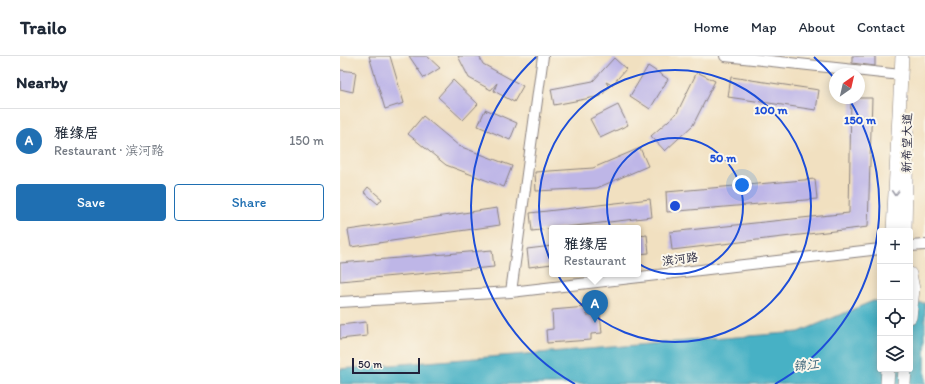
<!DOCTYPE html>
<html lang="en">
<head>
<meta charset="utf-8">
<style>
	body { margin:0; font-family:Itim,"LXGW WenKai TC",sans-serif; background:#f2f2f3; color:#1f2937 }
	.controls { position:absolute; right:12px; bottom:12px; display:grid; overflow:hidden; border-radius:4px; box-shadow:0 2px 10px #0003 }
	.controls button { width:36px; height:36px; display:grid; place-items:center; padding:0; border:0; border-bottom:1px solid #e0e1e3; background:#fff; color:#1f2937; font:20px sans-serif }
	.compass { position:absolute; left:489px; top:12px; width:36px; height:36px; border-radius:50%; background:#fff; box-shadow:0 2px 10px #0003; rotate:34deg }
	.scale { position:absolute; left:12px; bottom:10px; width:68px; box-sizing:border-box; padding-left:4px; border:2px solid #22223b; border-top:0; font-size:11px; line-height:14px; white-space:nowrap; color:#22223b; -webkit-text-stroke:3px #fbf7ec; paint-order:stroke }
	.you { position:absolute; left:402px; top:129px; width:14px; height:14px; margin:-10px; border:3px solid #fff; border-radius:50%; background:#1a73e8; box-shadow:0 0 0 6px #1a73e833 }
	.badge { display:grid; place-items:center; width:26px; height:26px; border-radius:50%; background:#1f6fb2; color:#fff; font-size:13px; font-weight:700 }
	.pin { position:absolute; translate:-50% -33px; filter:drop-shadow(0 1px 2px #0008) }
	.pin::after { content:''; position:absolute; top:21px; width:14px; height:12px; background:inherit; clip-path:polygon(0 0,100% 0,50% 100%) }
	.popup { position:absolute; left:209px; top:169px; width:92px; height:52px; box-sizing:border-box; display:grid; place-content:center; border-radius:4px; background:#fff; filter:drop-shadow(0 1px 3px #0005); font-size:13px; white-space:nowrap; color:#747a83 }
	.popup b { font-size:15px; color:#1f2937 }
	.popup::after { content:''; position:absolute; left:50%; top:100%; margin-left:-8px; border:8px solid transparent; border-top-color:#fff }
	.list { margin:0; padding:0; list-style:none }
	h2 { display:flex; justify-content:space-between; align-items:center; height:52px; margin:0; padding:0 16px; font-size:17px }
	h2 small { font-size:13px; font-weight:400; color:#747a83 }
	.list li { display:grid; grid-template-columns:26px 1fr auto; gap:12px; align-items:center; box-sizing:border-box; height:64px; padding:0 16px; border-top:1px solid #e0e1e3 }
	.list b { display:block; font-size:15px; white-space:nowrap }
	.list p { margin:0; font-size:13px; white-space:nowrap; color:#747a83 }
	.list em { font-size:13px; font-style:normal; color:#747a83 }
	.actions { display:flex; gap:8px; padding:12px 16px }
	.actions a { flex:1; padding:9px 0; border:1px solid #1f6fb2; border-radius:4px; text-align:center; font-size:14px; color:#1f6fb2 }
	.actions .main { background:#1f6fb2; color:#fff }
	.icon { flex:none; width:22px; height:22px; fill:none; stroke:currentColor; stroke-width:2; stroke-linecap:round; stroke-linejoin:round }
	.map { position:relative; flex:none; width:585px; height:328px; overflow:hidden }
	header { display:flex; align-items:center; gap:24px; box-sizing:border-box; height:56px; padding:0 20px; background:#fff; border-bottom:1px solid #e0e1e3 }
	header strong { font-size:19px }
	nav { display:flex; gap:22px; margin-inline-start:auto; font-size:14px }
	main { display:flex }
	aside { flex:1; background:#fff }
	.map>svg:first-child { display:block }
	.water { fill:#47b1c5; stroke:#346a80 }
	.building { fill:#beb6e7 }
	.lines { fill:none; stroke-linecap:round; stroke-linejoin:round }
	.minor-casing { stroke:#8a817e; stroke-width:12 }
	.tertiary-casing { stroke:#8a817e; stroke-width:14 }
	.minor { stroke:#fff; stroke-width:10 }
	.tertiary { stroke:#fff; stroke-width:13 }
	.oneway { stroke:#9c9ca7 }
	.ring { fill:none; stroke:#1d4ed8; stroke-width:2 }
	.labels { text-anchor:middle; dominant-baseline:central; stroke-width:4; stroke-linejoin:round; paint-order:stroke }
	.street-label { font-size:12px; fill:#22223b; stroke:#fbf7ec }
	.water-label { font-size:13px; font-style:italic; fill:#315b72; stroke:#fbf7ec }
	.centre { fill:#1d4ed8; stroke:#fbf7ec; stroke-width:2 }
	.ring-label { font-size:12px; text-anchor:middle; font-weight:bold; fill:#1d4ed8; stroke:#fbf7ec; stroke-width:4; stroke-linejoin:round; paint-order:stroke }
</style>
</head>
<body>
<header>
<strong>Trailo</strong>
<nav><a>Home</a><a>Map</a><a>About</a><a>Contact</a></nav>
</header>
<main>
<aside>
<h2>Nearby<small></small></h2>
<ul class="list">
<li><span class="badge">A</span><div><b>雅缘居</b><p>Restaurant · 滨河路</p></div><em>150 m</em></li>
</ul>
<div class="actions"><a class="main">Save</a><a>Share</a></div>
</aside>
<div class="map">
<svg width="585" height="328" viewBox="0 0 585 328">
	<rect width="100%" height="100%" fill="#fbf7ec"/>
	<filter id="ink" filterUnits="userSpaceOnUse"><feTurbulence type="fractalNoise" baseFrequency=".025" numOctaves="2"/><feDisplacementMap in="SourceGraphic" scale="8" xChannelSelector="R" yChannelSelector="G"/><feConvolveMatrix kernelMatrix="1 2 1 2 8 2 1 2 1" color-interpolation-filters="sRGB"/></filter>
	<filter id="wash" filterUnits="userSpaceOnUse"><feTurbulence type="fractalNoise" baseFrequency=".012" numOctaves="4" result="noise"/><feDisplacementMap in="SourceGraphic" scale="16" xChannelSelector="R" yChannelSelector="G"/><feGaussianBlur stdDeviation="0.9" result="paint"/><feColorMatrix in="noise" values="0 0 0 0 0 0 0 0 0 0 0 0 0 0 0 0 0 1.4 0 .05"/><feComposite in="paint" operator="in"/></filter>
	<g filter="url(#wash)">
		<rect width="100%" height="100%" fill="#f1e0c0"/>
		<path class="water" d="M533,245h7v68h30v-66h15v81h-585v-15l459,-37z"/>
		<g id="blocks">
			<path class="building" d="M29,0h21l14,47 -19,6z
				M69,0h18l13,12 -16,10z
				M118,0h21l4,8 40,22 -9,16 -20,-11 3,-8 -6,7 -22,-12z
				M512,0h23v10l-23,-3z
				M274,2l12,11 -14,16 -6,-3 3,5 -8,9 -47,9 -3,-16 42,-8z
				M308,10l20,13 -18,30 -20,-13z
				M0,14l16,2 -3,20 -13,-3z
				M357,16l18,9 -22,44 -28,26 -14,-15 26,-23z
				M391,21l88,13 -3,20 -88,-13z
				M113,24l25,24 -15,16 -25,-23z
				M511,42h21l-4,129 -196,23 -2,-18 179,-19z
				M278,49l10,20 -28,13 -10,-19z
				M145,53l32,14 -7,17 -32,-14 7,-16 2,2z
				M83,60l36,30 53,20 -8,21 -58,-22 -38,-31z
				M300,92l8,18 -51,22 -61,3 -1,-19 58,-4z
				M475,123l2,20 -150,13 -1,-20z
				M28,131l14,12 -4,5 -14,-12z
				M310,143l2,18 -120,14 -2,-18z
				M157,152l3,17 -149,22 -3,-17z
				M307,179l2,18 -11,1v-18z
				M212,190v18l-23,3 -2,-18z
				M152,194l2,17 -154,14v-18z
				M246,251l1,8 13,-1 2,19 -11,1v6l-44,3 -1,-13 7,-1 -1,-19z
				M26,266l1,14 -27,3v-14z"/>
		</g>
	</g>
	<g filter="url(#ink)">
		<use href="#blocks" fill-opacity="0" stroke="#8a817e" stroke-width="1"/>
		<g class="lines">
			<defs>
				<path id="minor" d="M385,0l176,19
					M570,190l15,-1
					M171,236l32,-236
					M0,246l171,-10 369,-43"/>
				<path id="tertiary" d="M553,175l9,-175
					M565,175l2,-100
					M570,218l3,15 -3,28
					M547,328l1,-15
					M564,328l1,-15"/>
			</defs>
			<use href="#minor" class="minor-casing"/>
			<use href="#tertiary" class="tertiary-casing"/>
			<use href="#minor" class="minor"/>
			<use href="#tertiary" class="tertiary"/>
		</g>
		<defs><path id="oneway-chevron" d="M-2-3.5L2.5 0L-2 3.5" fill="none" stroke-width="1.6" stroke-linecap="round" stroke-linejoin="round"/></defs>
		<use class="oneway" href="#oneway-chevron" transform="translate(555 137) rotate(93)"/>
	</g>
	<g class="ring">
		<circle cx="335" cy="150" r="68"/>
		<circle cx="335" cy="150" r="136"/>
		<path d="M235 328A204 204 0 0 1 196 1M474 1A204 204 0 0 1 495 23M509 43A204 204 0 0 1 435 328"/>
	</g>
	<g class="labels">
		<g class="street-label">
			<text transform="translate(567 87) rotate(-89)">新希望大道</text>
			<text transform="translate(340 203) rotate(-7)">滨河路</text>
		</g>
		<g class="water-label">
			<text transform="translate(466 309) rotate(-6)">锦江</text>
		</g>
	</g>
	<circle cx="335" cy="150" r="6" class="centre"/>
	<g class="ring-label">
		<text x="431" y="58">100 m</text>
		<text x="520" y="68">150 m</text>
		<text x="383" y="106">50 m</text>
	</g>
</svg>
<div class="controls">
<button>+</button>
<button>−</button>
<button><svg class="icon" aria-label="locate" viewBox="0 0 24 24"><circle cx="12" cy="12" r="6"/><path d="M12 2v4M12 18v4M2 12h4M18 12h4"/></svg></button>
<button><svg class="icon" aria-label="layers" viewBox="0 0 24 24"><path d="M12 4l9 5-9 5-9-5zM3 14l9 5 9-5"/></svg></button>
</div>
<svg class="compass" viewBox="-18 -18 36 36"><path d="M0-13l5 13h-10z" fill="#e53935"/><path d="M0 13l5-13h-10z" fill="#747a83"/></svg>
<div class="scale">50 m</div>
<div class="you"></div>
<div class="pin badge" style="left:255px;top:267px">A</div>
<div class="popup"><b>雅缘居</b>Restaurant</div>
</div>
</main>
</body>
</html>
